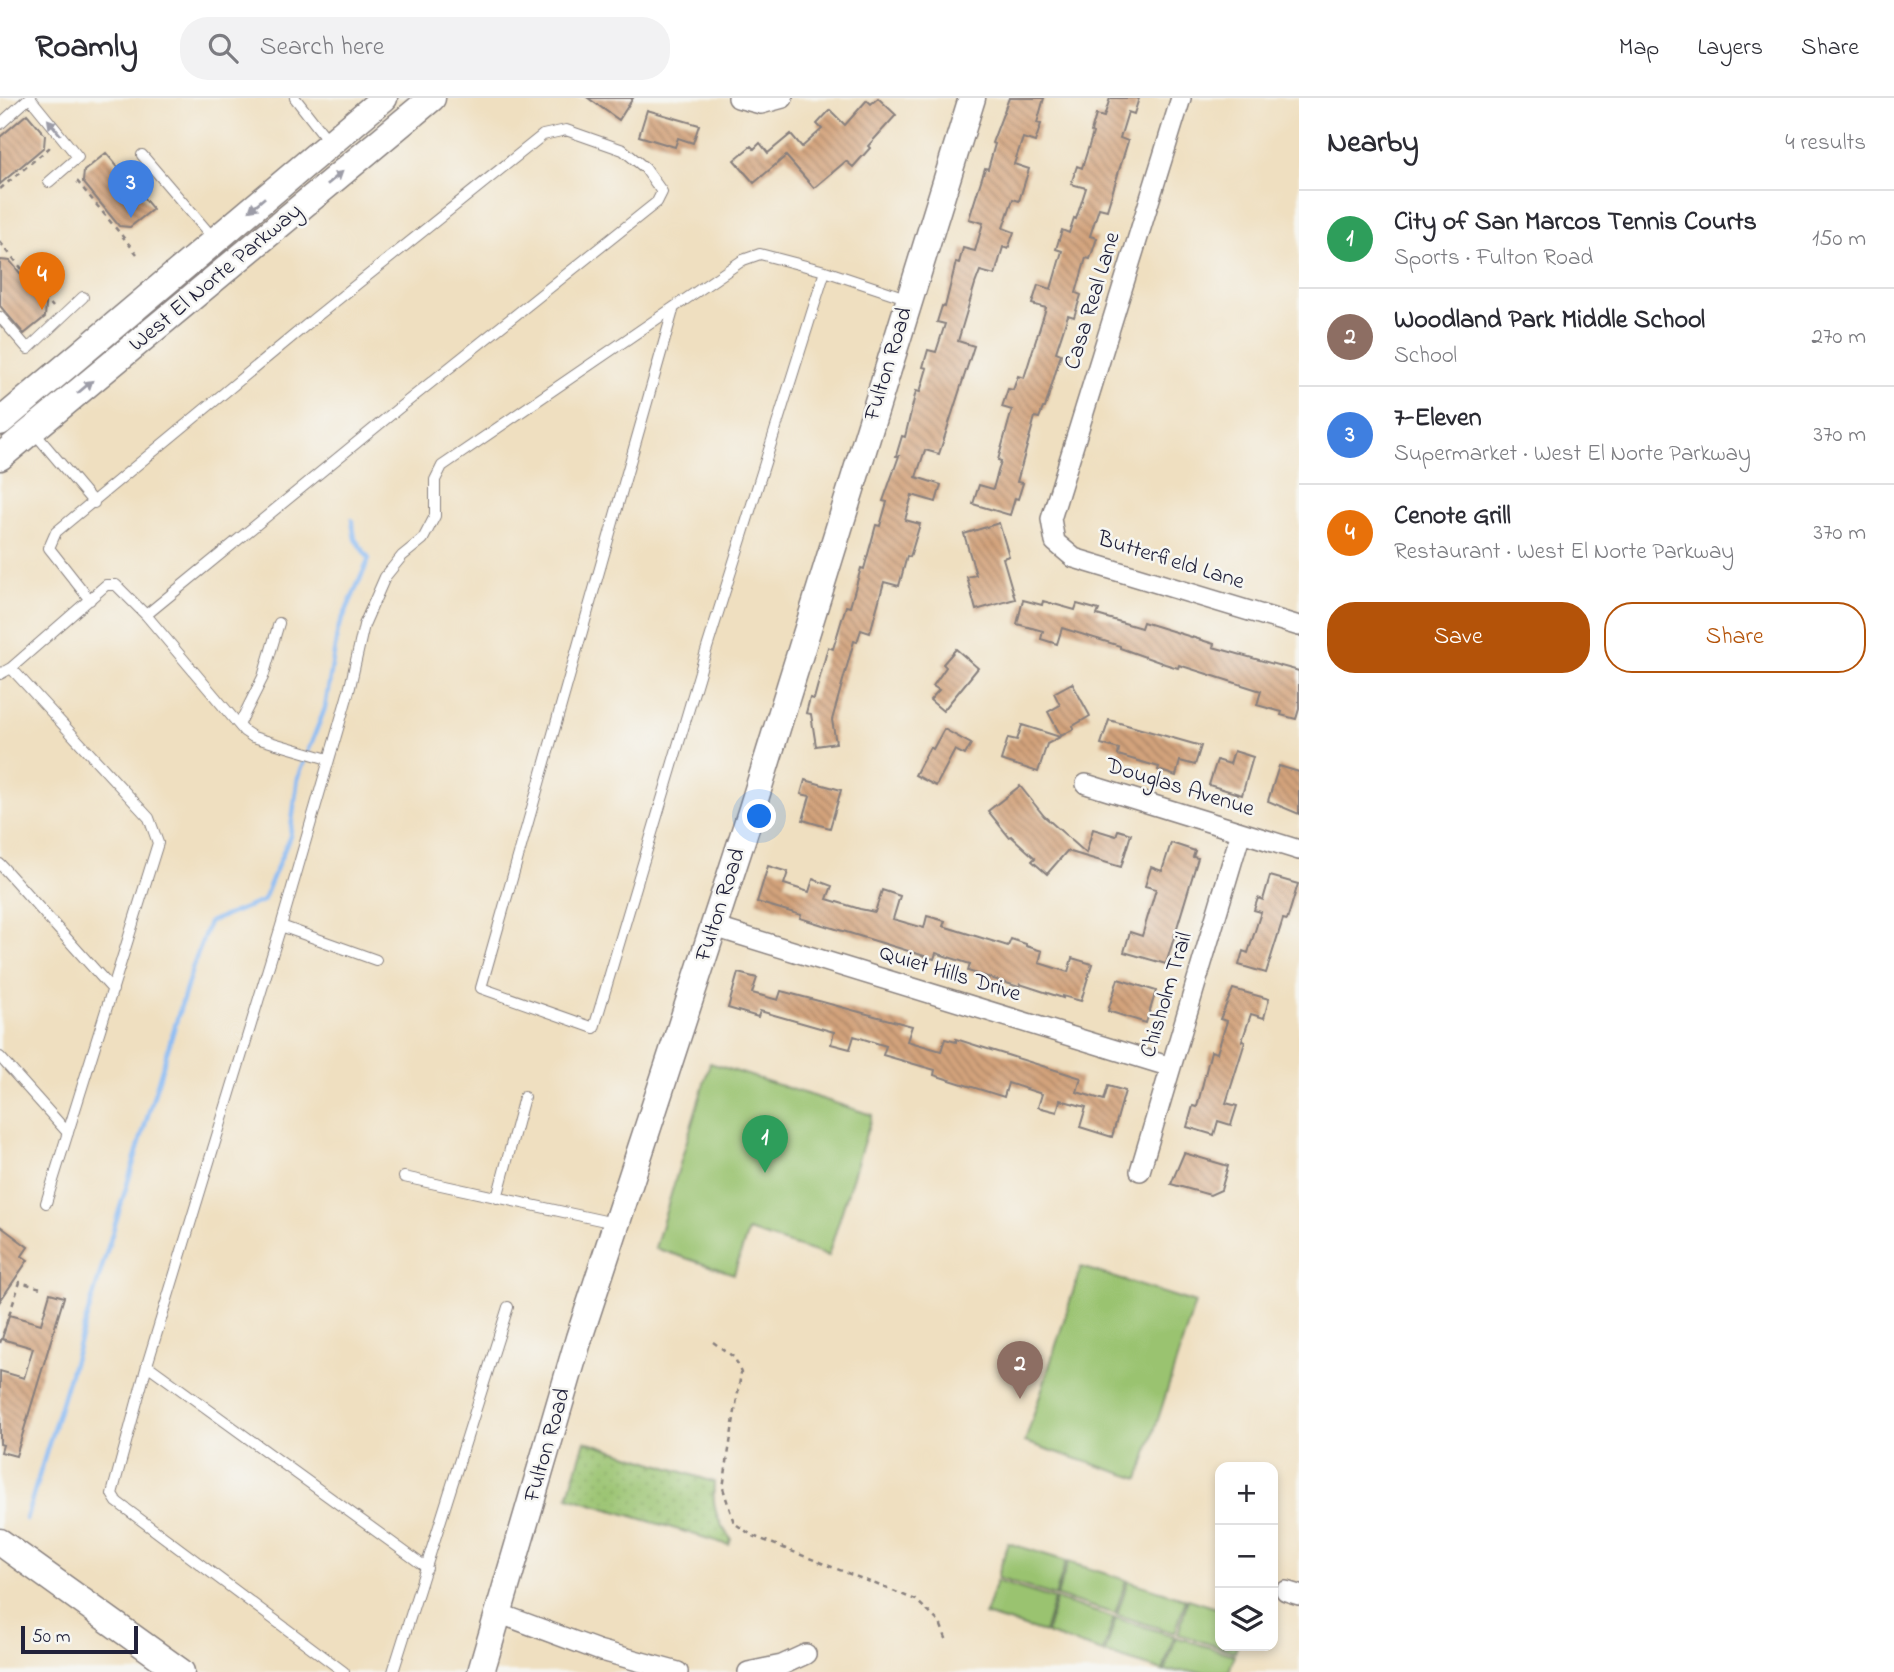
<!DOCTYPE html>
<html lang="en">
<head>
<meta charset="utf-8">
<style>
	body { margin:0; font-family:"Indie Flower",sans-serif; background:#f2f2f3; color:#2b2b33 }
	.controls { position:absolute; right:21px; bottom:21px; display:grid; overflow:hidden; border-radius:14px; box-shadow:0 4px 10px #0003 }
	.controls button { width:63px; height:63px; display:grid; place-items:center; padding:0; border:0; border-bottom:2px solid #e1e1e2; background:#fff; color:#2b2b33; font:35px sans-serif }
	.scale { position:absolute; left:21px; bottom:18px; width:117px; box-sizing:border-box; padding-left:7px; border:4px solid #22223b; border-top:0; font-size:19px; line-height:24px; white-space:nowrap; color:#22223b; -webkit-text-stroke:5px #f6f6f2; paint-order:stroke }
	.you { position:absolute; left:760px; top:719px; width:24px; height:24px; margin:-18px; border:5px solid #fff; border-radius:50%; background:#1a73e8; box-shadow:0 0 0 10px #1a73e833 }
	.badge { display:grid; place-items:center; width:46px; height:46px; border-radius:50%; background:#b45309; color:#fff; font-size:23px; font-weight:700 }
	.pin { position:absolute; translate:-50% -58px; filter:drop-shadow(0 2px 4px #0008) }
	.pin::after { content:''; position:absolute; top:37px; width:24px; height:21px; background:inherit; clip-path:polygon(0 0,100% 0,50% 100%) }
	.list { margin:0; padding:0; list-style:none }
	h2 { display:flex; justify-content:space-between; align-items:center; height:91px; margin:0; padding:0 28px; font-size:30px }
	h2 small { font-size:23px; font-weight:400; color:#7c7c81 }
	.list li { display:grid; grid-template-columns:46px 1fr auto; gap:21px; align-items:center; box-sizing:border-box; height:98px; padding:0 28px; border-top:2px solid #e1e1e2 }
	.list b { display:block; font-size:26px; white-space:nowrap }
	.list p { margin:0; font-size:23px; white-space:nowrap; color:#7c7c81 }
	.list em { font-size:23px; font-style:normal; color:#7c7c81 }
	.actions { display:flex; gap:14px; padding:21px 28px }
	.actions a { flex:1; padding:16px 0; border:2px solid #b45309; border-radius:28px; text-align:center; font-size:24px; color:#b45309 }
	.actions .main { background:#b45309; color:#fff }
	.icon { flex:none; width:38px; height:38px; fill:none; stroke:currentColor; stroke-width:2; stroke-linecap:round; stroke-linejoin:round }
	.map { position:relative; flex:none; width:1299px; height:1574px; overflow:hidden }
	header { display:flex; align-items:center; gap:42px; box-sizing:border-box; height:98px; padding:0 35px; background:#fff; border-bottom:2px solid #e1e1e2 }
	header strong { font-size:33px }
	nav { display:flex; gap:38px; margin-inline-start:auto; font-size:24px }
	.search { width:490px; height:63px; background:#f2f2f3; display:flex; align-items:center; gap:18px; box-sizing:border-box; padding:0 24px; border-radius:28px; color:#7c7c81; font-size:26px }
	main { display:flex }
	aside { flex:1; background:#fff }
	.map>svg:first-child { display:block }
	.park { fill:#9ac36f; stroke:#5e7255; stroke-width:2 }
	.garden { fill:url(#garden-dots); stroke:#5e7255; stroke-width:2 }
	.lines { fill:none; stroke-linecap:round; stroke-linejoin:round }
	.stream { stroke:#87baf4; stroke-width:4.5 }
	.building { fill:url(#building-back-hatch) }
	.lane-casing { stroke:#88807e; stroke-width:12 }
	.street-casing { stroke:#88807e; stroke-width:22 }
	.secondary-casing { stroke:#88807e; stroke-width:29 }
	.path { stroke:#88807e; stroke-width:2.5; stroke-dasharray:5 5; stroke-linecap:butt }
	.lane { stroke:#fff; stroke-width:10 }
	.street { stroke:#fff; stroke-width:19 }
	.secondary { stroke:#fff; stroke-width:26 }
	.oneway { fill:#9c9ca7 }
	.labels { text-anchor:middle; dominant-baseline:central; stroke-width:5; stroke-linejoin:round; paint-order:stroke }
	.street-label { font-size:23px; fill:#22223b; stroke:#f6f6f2 }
</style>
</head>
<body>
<header>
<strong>Roamly</strong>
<div class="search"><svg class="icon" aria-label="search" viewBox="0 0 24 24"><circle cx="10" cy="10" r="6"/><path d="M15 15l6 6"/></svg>Search here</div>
<nav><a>Map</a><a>Layers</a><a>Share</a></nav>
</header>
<main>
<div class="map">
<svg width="1299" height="1574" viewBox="0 0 1299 1574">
	<defs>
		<pattern id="garden-dots" width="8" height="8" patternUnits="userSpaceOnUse" patternTransform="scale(1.75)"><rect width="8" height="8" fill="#9ac36f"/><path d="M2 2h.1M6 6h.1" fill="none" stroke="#84a761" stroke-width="1.8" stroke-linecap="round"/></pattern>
		<pattern id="building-back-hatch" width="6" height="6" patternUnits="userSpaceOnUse" patternTransform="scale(1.75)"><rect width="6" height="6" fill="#d3a37b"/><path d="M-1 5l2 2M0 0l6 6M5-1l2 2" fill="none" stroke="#ab8466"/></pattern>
	</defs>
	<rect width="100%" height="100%" fill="#f6f6f2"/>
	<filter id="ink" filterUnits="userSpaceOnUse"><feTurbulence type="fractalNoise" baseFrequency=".0143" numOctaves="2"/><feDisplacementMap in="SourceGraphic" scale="14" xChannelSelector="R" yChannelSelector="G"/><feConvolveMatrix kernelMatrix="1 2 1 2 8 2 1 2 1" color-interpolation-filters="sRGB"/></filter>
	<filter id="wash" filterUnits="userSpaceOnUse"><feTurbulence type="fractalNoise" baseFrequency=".00686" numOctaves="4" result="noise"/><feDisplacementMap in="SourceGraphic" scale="28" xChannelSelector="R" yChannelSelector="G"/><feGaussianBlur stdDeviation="1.57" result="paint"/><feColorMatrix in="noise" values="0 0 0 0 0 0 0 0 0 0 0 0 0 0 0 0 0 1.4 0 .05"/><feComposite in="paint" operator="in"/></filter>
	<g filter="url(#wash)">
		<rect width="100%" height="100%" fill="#efdfc0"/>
		<path class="park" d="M710,965l162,52 -44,141 -80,-25 -14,43 -79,-26z
			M1081,1169l114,36 -56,176 -114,-37z
			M1008,1445l58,18 -11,35 -58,-18z
			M1068,1464l58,18 -11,34 -58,-18z
			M996,1483l58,18 -10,34 -59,-18z
			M1128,1483l58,18 -11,34 -58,-18z
			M1056,1501l58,19 -11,34 -57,-18z
			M1188,1501l32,10v37h17l-2,6 -57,-18z
			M1116,1520l58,18 -11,35 -58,-18z
			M1176,1539l58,18 -5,17 -64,-1z"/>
		<path class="garden" d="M585,1343l129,41c-2,23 2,39 17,57l-2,6 -161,-48z"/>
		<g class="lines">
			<path class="stream" d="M26,1421l167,-553 16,-44 54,-21 27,-65 8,-59 27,-69 13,-79 31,-70 -14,-20 -3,-19"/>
		</g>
		<g id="blocks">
			<path class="building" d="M588,0h45l-14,22z
				M878,0l18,17 -28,31 2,2 -17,19 -7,-6 -32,27 -28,-32 -32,27 -20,-23 17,-14 3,3 6,-6 8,10 23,-19 11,13 20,-18 -5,-5 13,-14 15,15 22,-25 4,4z
				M1009,0h35l-7,25 4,1 -6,18 -12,-4 -9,26 15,5 -10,32 -6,-2 -10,29 11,4 -6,17 -5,-2 -8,28 -15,-4 -5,13 -17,57 16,5 -35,108 -14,-4 -9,27 25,8 -5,17 -24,-7 -7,25 15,4 -10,33 -3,-1 -8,30 -15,-4 -14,51 -9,-3 -4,12 -3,-1 -22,79 4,23 -20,3 -5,-32 -5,-1 4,-15 4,1 14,-52 5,2 13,-43 4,1 11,-39 3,1 12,-44 4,1 7,-24 -4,-1 16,-45h-3l6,-20 3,1 11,-46 4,1 7,-24 -4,-1 5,-17 8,2 9,-28 -8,-2 5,-16 3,1 11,-45 3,1 4,-15 12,3 8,-28 -14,-4 16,-51 3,1 7,-25 -3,-1z
				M1110,0h29l-5,16 -6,-2 -8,26 8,3 -21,69 -8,-2 -9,28 7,2 -7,21 -4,-1 -10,35 5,2 -7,22 -6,-2 -12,37 5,2 -16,54h-2l-4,10 -4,-1 -18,65 6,1 -5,16 -3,-1 -5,17 -37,-11 6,-19 14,4 8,-28 -3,-1 14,-50 -10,-3 6,-18 5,1 5,-14 6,2 22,-70 -14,-4 6,-19 13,4 11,-38 -6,-2 6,-19 7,3 5,-15 2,1 10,-31 -15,-4 6,-18 5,2 11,-35 -2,-1 5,-17 8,2z
				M647,12l52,15 -6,18 -15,-5 -3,9 -36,-11z
				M27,16l18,21 -1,12 -44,37v-47z
				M106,55l47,56 -23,18 -11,-1 -36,-44 1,-11z
				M0,162l10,1 36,43 -1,13 -21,17 -24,-28z
				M999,425l10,33 -6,2 12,41 -39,11 -9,-33 9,-2 -12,-41z
				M1023,502l19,5 1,-4 32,9 2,-6 22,6 -2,5 44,13 2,-6 71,22 -1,3 86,24v38l-3,10 -15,-4 1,-3 -25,-7 4,-14 -82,-26 -1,3 -13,-4 -45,-16v-2l-58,-18 -5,16 -16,-5 2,-8 -26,-7z
				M956,551l22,19 -35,43 -13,-11 9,-10 -6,-4 13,-19 -3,-3z
				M1072,585l18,33 -17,10 1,3 -13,7 -13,-24 12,-7 -6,-12z
				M1109,622l92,26 -6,19 -15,-4 -4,15 -18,-6 1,-3 -41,-12 1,-6 -18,-5z
				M1022,627l38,12 -13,7 -9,28 -37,-12 7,-22 9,2z
				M944,631l27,15 -6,11 -10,-5 -19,36 -21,-11 15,-28 3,2z
				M1234,653l19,6 -11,38 -33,-10 8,-25 13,4z
				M1279,668l20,6v42l-31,-13z
				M805,682l36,10 -11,38 -27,-8 7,-24 -9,-2z
				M1020,688l24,30 42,37 7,-24 23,7 2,-6 13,4 -10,33 -54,-16 -20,23 -15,-13 3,-3 -24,-22 -2,1 -21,-26z
				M1171,745l24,8 -2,6 5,1 -32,106 -42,-12 6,-20 12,4 14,-47 -11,-3 6,-19 11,4z
				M768,768l20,6 -4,12 25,8 4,-13 19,7 -5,13 33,10 15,3 7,-22 18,6 -7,23 31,9 3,-12 18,5 -2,5 65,20 3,-7 15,5v2l16,5 -3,12 29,9 4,-14 20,6 -11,37 -18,-5v2l-43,-14 -1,3 -51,-16 2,-7 -34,-11 -2,6 -32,-10 -102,-31 1,-3 -44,-13z
				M1270,778l28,8 -11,36 -4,-1 -17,54 -27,-8 4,-14 5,2 13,-41 -7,-2 4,-12 5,2z
				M738,875l19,5 -5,15 26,7 3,-9 131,35 -5,15 34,10 4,-12 11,3v-3l22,7 103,32 -4,14 27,8 4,-14 17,5 -13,46 -32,-10 6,-20 -26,-7 -3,12 -19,-5 4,-13 -34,-11 -4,14 -70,-22 1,-5 -52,-15 3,-9 -32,-10 -4,13 -19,-5 3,-12 -74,-21 -2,6 -30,-9z
				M1118,881l38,12 -10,32 -38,-12z
				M1233,891l36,10 -5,19 -13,-4 -9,27 3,1 -19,61 11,3 -6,19 -13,-4 -4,14 -27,-8 6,-21 4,1 14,-56 6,2 10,-32 -7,-2z
				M1184,1055l44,13 -7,24 -11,5 -39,-11z
				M0,1128l28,21 -6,9 6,4 -28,41z
				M50,1195l14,4 -48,159 -15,-4 2,-7 -3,-1v-73l24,7 9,-30 -31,-9 7,-24 32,9z"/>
		</g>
	</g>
	<g filter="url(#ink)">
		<use href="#blocks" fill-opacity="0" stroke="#88807e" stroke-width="2"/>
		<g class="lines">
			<defs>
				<path id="lane" d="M30,0l48,59 -29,25
					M295,0l35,45
					M0,26l29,-26
					M142,57l72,84
					M674,209l-193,681 113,40 113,-380 118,-377
					M0,219l28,32 55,-52
					M33,333l61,72
					M90,502l-41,-52 7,-16 260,-215 227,-182 23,-5 57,20 22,18 17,24 -5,10 -258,206 -253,207
					M11,570l138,150 9,25 -112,360
					M0,576l11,-6 95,-83h10l30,30 98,116 9,6 75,22
					M239,627l24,-48 16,-54
					M0,766l113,126
					M281,828l95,34
					M0,959l68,76
					M404,1079l210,46
					M497,1100l27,-101
					M147,1267l280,203
					M344,1574l-227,-170 -5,-8 35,-129 134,-439 69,-239 14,-62 21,-48 17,-21 21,-17 12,-23v-36l7,-14 301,-206 17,-6 65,17 84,28
					M393,1574l115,-365"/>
				<path id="street" d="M738,0l23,6 22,-6
					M1181,0l-130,421 4,23 19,16 225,68
					M1086,686l213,66
					M714,829l457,140
					M1140,1073l101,-339
					M1286,1493l13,4
					M498,1515l100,37 80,22
					M748,1574l34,-7 24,-11"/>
				<path id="secondary" d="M0,324l384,-324
					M0,359l432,-359
					M0,1444l181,130
					M481,1574l98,-334 173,-529 220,-711"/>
			</defs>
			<use href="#lane" class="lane-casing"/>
			<use href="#street" class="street-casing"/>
			<use href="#secondary" class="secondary-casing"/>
			<path class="path" d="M77,83l60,73
				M0,91l49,-41 1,-6
				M0,144l53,65
				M713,1244l22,16 6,15 -18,115 11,35 19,13 163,64 24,23 7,18
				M0,1245l20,-61 21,6"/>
			<use href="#lane" class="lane"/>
			<use href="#street" class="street"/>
			<use href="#secondary" class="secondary"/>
		</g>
		<defs><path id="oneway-solid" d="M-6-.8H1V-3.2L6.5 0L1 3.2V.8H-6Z" transform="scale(1.75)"/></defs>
		<g class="oneway">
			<use href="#oneway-solid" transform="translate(54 29) rotate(-129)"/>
			<use href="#oneway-solid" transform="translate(335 80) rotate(-40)"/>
			<use href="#oneway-solid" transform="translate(257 106) rotate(140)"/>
			<use href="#oneway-solid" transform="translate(85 289) rotate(-40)"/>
		</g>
	</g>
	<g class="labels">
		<g class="street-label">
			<text transform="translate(216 180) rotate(-40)">West El Norte Parkway</text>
			<text transform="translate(1093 203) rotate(-73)">Casa Real Lane</text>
			<text transform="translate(889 266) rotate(-73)">Fulton Road</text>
			<text transform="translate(1171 463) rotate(17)">Butterfield Lane</text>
			<text transform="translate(1180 690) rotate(17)">Douglas Avenue</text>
			<text transform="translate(721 807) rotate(-72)">Fulton Road</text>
			<text transform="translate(950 876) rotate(17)">Quiet Hills Drive</text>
			<text transform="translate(1167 897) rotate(-73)">Chisholm Trail</text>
			<text transform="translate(548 1347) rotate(-74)">Fulton Road</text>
		</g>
	</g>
</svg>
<div class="controls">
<button>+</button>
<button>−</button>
<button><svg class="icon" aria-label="layers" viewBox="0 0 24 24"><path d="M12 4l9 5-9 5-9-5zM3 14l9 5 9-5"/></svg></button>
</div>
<div class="scale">50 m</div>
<div class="you"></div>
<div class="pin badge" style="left:765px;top:1075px;background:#2e9e5b">1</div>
<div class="pin badge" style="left:1020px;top:1301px;background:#8d6e63">2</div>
<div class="pin badge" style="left:131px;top:120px;background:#3f7fe0">3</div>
<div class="pin badge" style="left:42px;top:212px;background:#e8710a">4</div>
</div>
<aside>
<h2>Nearby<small>4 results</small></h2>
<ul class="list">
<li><span class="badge" style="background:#2e9e5b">1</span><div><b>City of San Marcos Tennis Courts</b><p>Sports · Fulton Road</p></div><em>150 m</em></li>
<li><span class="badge" style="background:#8d6e63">2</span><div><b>Woodland Park Middle School</b><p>School</p></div><em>270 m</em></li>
<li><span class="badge" style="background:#3f7fe0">3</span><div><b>7-Eleven</b><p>Supermarket · West El Norte Parkway</p></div><em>370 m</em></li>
<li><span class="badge" style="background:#e8710a">4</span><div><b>Cenote Grill</b><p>Restaurant · West El Norte Parkway</p></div><em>370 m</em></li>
</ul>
<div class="actions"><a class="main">Save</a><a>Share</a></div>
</aside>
</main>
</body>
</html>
